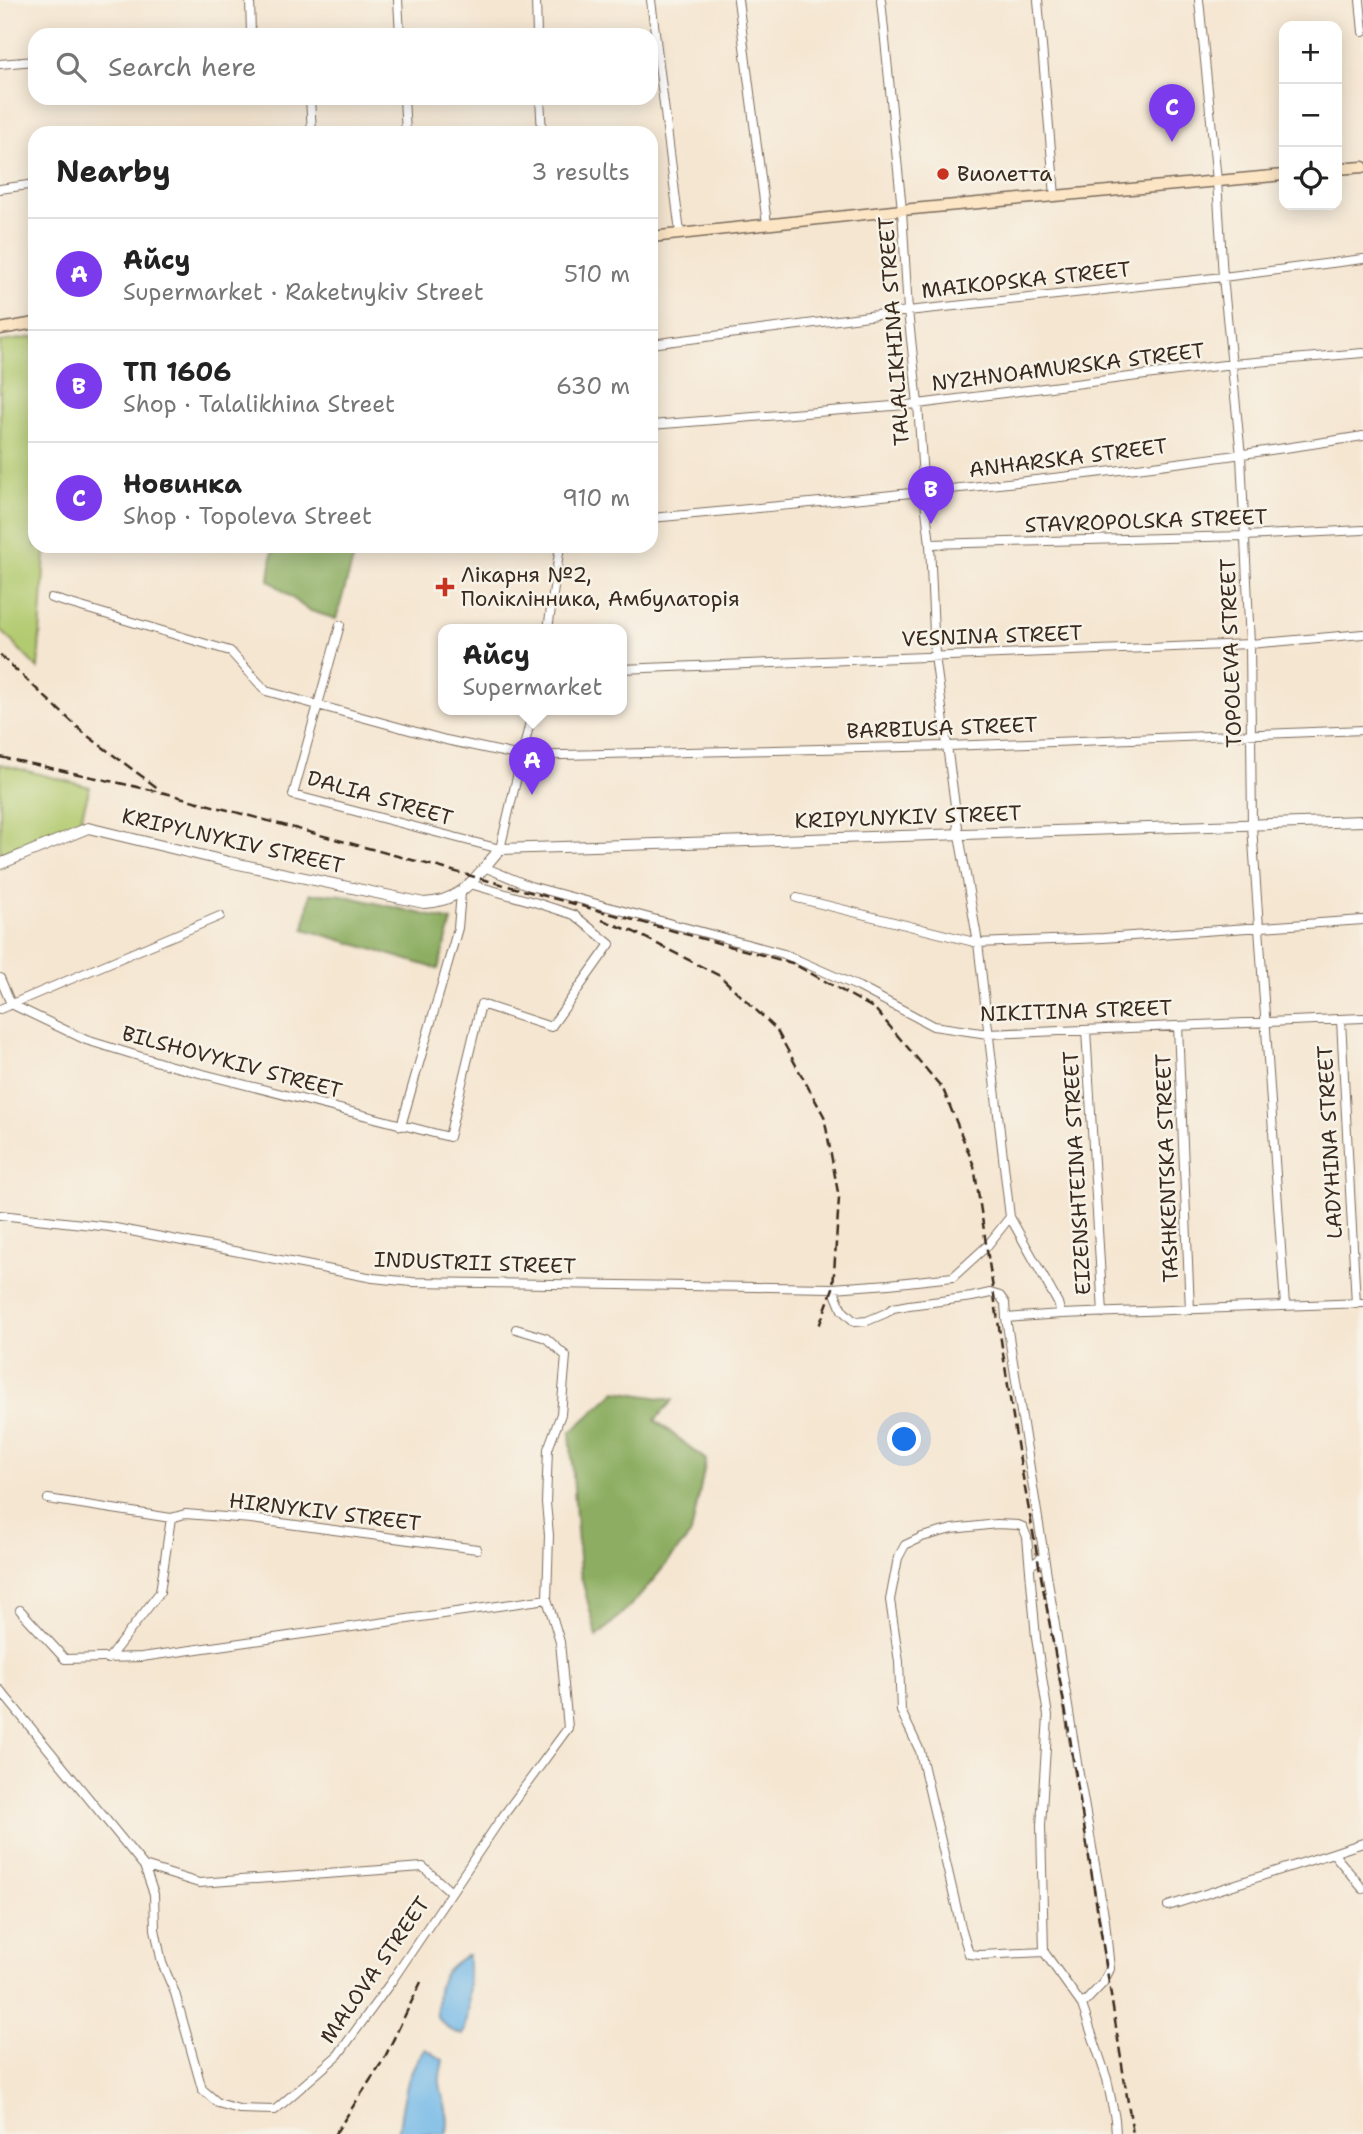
<!DOCTYPE html>
<html lang="en">
<head>
<meta charset="utf-8">
<style>
	body { margin:0; font-family:"Shantell Sans",sans-serif; background:#f2f2f2; color:#222 }
	.controls { position:absolute; right:21px; top:21px; display:grid; overflow:hidden; border-radius:14px; box-shadow:0 4px 18px #0003 }
	.controls button { width:63px; height:63px; display:grid; place-items:center; padding:0; border:0; border-bottom:2px solid #e0e0e0; background:#fff; color:#222; font:35px sans-serif }
	.you { position:absolute; left:905px; top:1440px; width:24px; height:24px; margin:-18px; border:5px solid #fff; border-radius:50%; background:#1a73e8; box-shadow:0 0 0 10px #1a73e833 }
	.badge { display:grid; place-items:center; width:46px; height:46px; border-radius:50%; background:#7c3aed; color:#fff; font-size:23px; font-weight:700 }
	.pin { position:absolute; translate:-50% -58px; filter:drop-shadow(0 2px 4px #0008) }
	.pin::after { content:''; position:absolute; top:37px; width:24px; height:21px; background:inherit; clip-path:polygon(0 0,100% 0,50% 100%) }
	.popup { position:absolute; left:438px; top:624px; width:189px; height:91px; box-sizing:border-box; display:grid; place-content:center; border-radius:14px; background:#fff; filter:drop-shadow(0 2px 5px #0005); font-size:23px; white-space:nowrap; color:#767676 }
	.popup b { font-size:26px; color:#222 }
	.popup::after { content:''; position:absolute; left:50%; top:100%; margin-left:-14px; border:14px solid transparent; border-top-color:#fff }
	.list { margin:0; padding:0; list-style:none }
	h2 { display:flex; justify-content:space-between; align-items:center; height:91px; margin:0; padding:0 28px; font-size:30px }
	h2 small { font-size:23px; font-weight:400; color:#767676 }
	.list li { display:grid; grid-template-columns:46px 1fr auto; gap:21px; align-items:center; box-sizing:border-box; height:112px; padding:0 28px; border-top:2px solid #e0e0e0 }
	.list b { display:block; font-size:26px; white-space:nowrap }
	.list p { margin:0; font-size:23px; white-space:nowrap; color:#767676 }
	.list em { font-size:23px; font-style:normal; color:#767676 }
	.icon { flex:none; width:38px; height:38px; fill:none; stroke:currentColor; stroke-width:2; stroke-linecap:round; stroke-linejoin:round }
	.map { position:relative; flex:none; width:1363px; height:2134px; overflow:hidden }
	.search { position:absolute; background:#fff; box-shadow:0 4px 18px #0003; left:28px; top:28px; width:630px; height:77px; display:flex; align-items:center; gap:18px; box-sizing:border-box; padding:0 24px; border-radius:21px; color:#767676; font-size:26px }
	.panel { position:absolute; background:#fff; box-shadow:0 4px 18px #0003; left:28px; top:126px; width:630px; height:427px; border-radius:21px }
	.map>svg:first-child { display:block }
	.green { fill:#b2ca6f; stroke:#767a46; stroke-width:2 }
	.forest { fill:#8dae62; stroke:#646c40; stroke-width:2 }
	.water { fill:#6fb7e7; stroke:#557082; stroke-width:2 }
	.lines { fill:none; stroke-linecap:round; stroke-linejoin:round }
	.minor-casing { stroke:#7c6c5d; stroke-width:10 }
	.tertiary-casing { stroke:#7c6c5d; stroke-width:12 }
	.secondary-casing { stroke:#7c6c5d; stroke-width:13 }
	.minor { stroke:#fff; stroke-width:8 }
	.tertiary { stroke:#fff; stroke-width:10 }
	.secondary { stroke:#fce5c4; stroke-width:10 }
	.rail { stroke:#3b2a1e; stroke-width:2.5; stroke-dasharray:10 5; stroke-linecap:butt }
	.poi-dot { fill:#c8321e; stroke:#f7f3e8; stroke-width:2.5 }
	.labels { text-anchor:middle; dominant-baseline:central; stroke-width:5; stroke-linejoin:round; paint-order:stroke }
	.poi-label { font-size:21px; fill:#3b2a1e; stroke:#f7f3e8; text-anchor:start }
	.street-label { font-size:21px; fill:#3b2a1e; stroke:#f7f3e8 }
</style>
</head>
<body>
<div class="map">
<svg width="1363" height="2134" viewBox="0 0 1363 2134">
	<rect width="100%" height="100%" fill="#f7f3e8"/>
	<filter id="ink" filterUnits="userSpaceOnUse"><feTurbulence type="fractalNoise" baseFrequency=".0143" numOctaves="2"/><feDisplacementMap in="SourceGraphic" scale="14" xChannelSelector="R" yChannelSelector="G"/><feConvolveMatrix kernelMatrix="1 2 1 2 8 2 1 2 1" color-interpolation-filters="sRGB"/></filter>
	<filter id="wash" filterUnits="userSpaceOnUse"><feTurbulence type="fractalNoise" baseFrequency=".00686" numOctaves="4" result="noise"/><feDisplacementMap in="SourceGraphic" scale="28" xChannelSelector="R" yChannelSelector="G"/><feGaussianBlur stdDeviation="1.57" result="paint"/><feColorMatrix in="noise" values="0 0 0 0 0 0 0 0 0 0 0 0 0 0 0 0 0 1.4 0 .05"/><feComposite in="paint" operator="in"/></filter>
	<g filter="url(#wash)">
		<rect width="100%" height="100%" fill="#f5e6d1"/>
		<path class="green" d="M35,337v209h14l-4,7 -7,116 -38,-40v-287z
			M0,764l90,23 -10,35 -80,31z"/>
		<path class="forest" d="M273,546h84l-21,73 -28,-9 -39,-30z
			M310,894h27l115,27 -14,48 -134,-40z
			M616,1391l57,9 -18,20 51,40 -15,74 -52,63 -42,40 -17,-65 -10,-139z"/>
		<path class="water" d="M468,1955c0,25 4,56 -5,80l-13,-5 -13,-13c-1,-31 1,-47 31,-62z
			M426,2049l17,11c-1,7 -4,16 -3,23 2,17 12,34 6,51h-48c5,-27 7,-65 28,-85z"/>
	</g>
	<g filter="url(#ink)">
		<g class="lines">
			<defs>
				<path id="minor" d="M250,0l1,35
					M398,0l2,35
					M536,0l1,35
					M651,0l29,233
					M738,0l29,224
					M881,0l21,210 6,101 10,93 6,89 6,51 5,112 24,179 19,108 32,274 48,86 3,11 302,-11
					M1038,0l17,196
					M1199,0l18,181 6,96 18,179 9,188 2,182 33,480
					M1360,0l3,32
					M0,64l35,-3
					M310,98l2,35
					M404,98l2,35
					M540,98l2,35
					M0,189l35,-5
					M651,344l257,-33 315,-34 140,-18
					M651,425l267,-21 314,-40 131,-11
					M651,518c238,-22 476,-44 712,-82
					M930,544l314,-8 119,-6
					M51,598l179,53 36,40 180,49 75,16 427,-10 415,-16
					M340,625l-47,170 207,54 33,-140
					M548,629l12,-83
					M621,669l629,-25 113,-10
					M484,867l46,19 254,68 75,33 74,39 55,8 375,-16
					M797,898l181,45 125,-5 260,-18
					M0,978l11,26 75,36 82,25 281,72 32,-133 70,23 59,-83 -36,-29 -40,-13 -64,-18
					M0,1009l220,-93
					M1341,1020l15,284
					M1178,1026l12,284
					M1086,1030l17,283
					M401,1126l57,-198 3,-35
					M0,1215l110,12 263,51 39,4 421,6 56,-4 64,-7 34,-31 23,-29
					M833,1288l9,22 13,12 12,-1 19,-8 7,-5 16,-3 63,-8 18,-4 10,3 5,7 1,15
					M48,1499l123,19 14,-4 66,5 226,30
					M1044,1556l33,207 28,158 5,48 -7,14 -21,22
					M1030,1566l14,-10 -38,-238 55,-4
					M20,1610l45,49 77,-2 405,-58
					M108,1659l52,-67 11,-74
					M0,1690l144,176 55,17 224,-16 28,25
					M1363,1843l-30,10 30,36
					M144,1866l10,28 1,35 7,34 13,30 27,96 16,14 21,6 36,1 63,-55 53,-73 107,-159 70,-95 -8,-86 -13,-43 2,-64 -3,-32 2,-54 13,-35 5,-58 -20,-18 -30,-9
					M1168,1906l165,-53
					M1044,1952l-63,3 -12,-1 -8,-27 -41,-176 -19,-40 -2,-49 -9,-62 8,-42 7,-13 17,-8 30,-8 45,-5 21,1 5,2 4,10 9,101 12,78 -7,110 3,126 38,53 25,74 8,40 1,15"/>
				<path id="tertiary" d="M0,864l88,-36 141,34 195,41c40,-2 51,-26 76,-54l863,-28"/>
				<path id="secondary" d="M1337,169l26,-2
					M651,237l251,-27 382,-35
					M0,329l35,-6"/>
			</defs>
			<use href="#minor" class="minor-casing"/>
			<use href="#tertiary" class="tertiary-casing"/>
			<use href="#secondary" class="secondary-casing"/>
			<use href="#minor" class="minor"/>
			<use href="#tertiary" class="tertiary"/>
			<use href="#secondary" class="secondary"/>
			<path class="rail" d="M0,655l85,79 74,55
				M0,757l165,36 627,170 83,46 68,80 31,77 44,284 49,269 66,415
				M602,920l32,12 86,44 56,53 48,87 15,82 -6,90 -15,41
				M335,2134l49,-75 37,-77"/>
		</g>
	</g>
	<g class="poi-dot">
		<circle cx="943" cy="174" r="7"/>
		<path d="M441.5 576.5h7v7h7v7h-7v7h-7v-7h-7v-7h7z"/>
	</g>
	<g class="labels">
		<g class="poi-label">
			<text x="957" y="174">Виолетта</text>
			<text x="461" y="575">Лікарня №2,<tspan x="461" dy="24">Поліклінника, Амбулаторія</tspan></text>
		</g>
		<g class="street-label">
			<text transform="translate(1026 280) rotate(-6)">MAIKOPSKA STREET</text>
			<text transform="translate(894 331) rotate(-94)">TALALIKHINA STREET</text>
			<text transform="translate(1068 367) rotate(-7)">NYZHNOAMURSKA STREET</text>
			<text transform="translate(1068 458) rotate(-7)">ANHARSKA STREET</text>
			<text transform="translate(1146 521) rotate(-2)">STAVROPOLSKA STREET</text>
			<text transform="translate(992 636) rotate(-2)">VESNINA STREET</text>
			<text transform="translate(1231 653) rotate(-92)">TOPOLEVA STREET</text>
			<text transform="translate(942 728) rotate(-2)">BARBIUSA STREET</text>
			<text transform="translate(380 798) rotate(16)">DALIA STREET</text>
			<text transform="translate(908 817) rotate(-2)">KRIPYLNYKIV STREET</text>
			<text transform="translate(233 841) rotate(13)">KRIPYLNYKIV STREET</text>
			<text transform="translate(1076 1011) rotate(-2)">NIKITINA STREET</text>
			<text transform="translate(232 1062) rotate(15)">BILSHOVYKIV STREET</text>
			<text transform="translate(1330 1142) rotate(-93)">LADYHINA STREET</text>
			<text transform="translate(1167 1168) rotate(-92)">TASHKENTSKA STREET</text>
			<text transform="translate(1077 1173) rotate(-93)">EIZENSHTEINA STREET</text>
			<text transform="translate(475 1263) rotate(2)">INDUSTRII STREET</text>
			<text transform="translate(325 1512) rotate(7)">HIRNYKIV STREET</text>
			<text transform="translate(375 1970) rotate(-55)">MALOVA STREET</text>
		</g>
	</g>
</svg>
<div class="controls">
<button>+</button>
<button>−</button>
<button><svg class="icon" aria-label="locate" viewBox="0 0 24 24"><circle cx="12" cy="12" r="6"/><path d="M12 2v4M12 18v4M2 12h4M18 12h4"/></svg></button>
</div>
<div class="you"></div>
<div class="pin badge" style="left:532px;top:795px">A</div>
<div class="popup"><b>Айсу</b>Supermarket</div>
<div class="pin badge" style="left:931px;top:524px">B</div>
<div class="pin badge" style="left:1172px;top:142px">C</div>
<div class="search"><svg class="icon" aria-label="search" viewBox="0 0 24 24"><circle cx="10" cy="10" r="6"/><path d="M15 15l6 6"/></svg>Search here</div>
<section class="panel">
<h2>Nearby<small>3 results</small></h2>
<ul class="list">
<li><span class="badge">A</span><div><b>Айсу</b><p>Supermarket · Raketnykiv Street</p></div><em>510 m</em></li>
<li><span class="badge">B</span><div><b>ТП 1606</b><p>Shop · Talalikhina Street</p></div><em>630 m</em></li>
<li><span class="badge">C</span><div><b>Новинка</b><p>Shop · Topoleva Street</p></div><em>910 m</em></li>
</ul>
</section>
</div>
</body>
</html>
